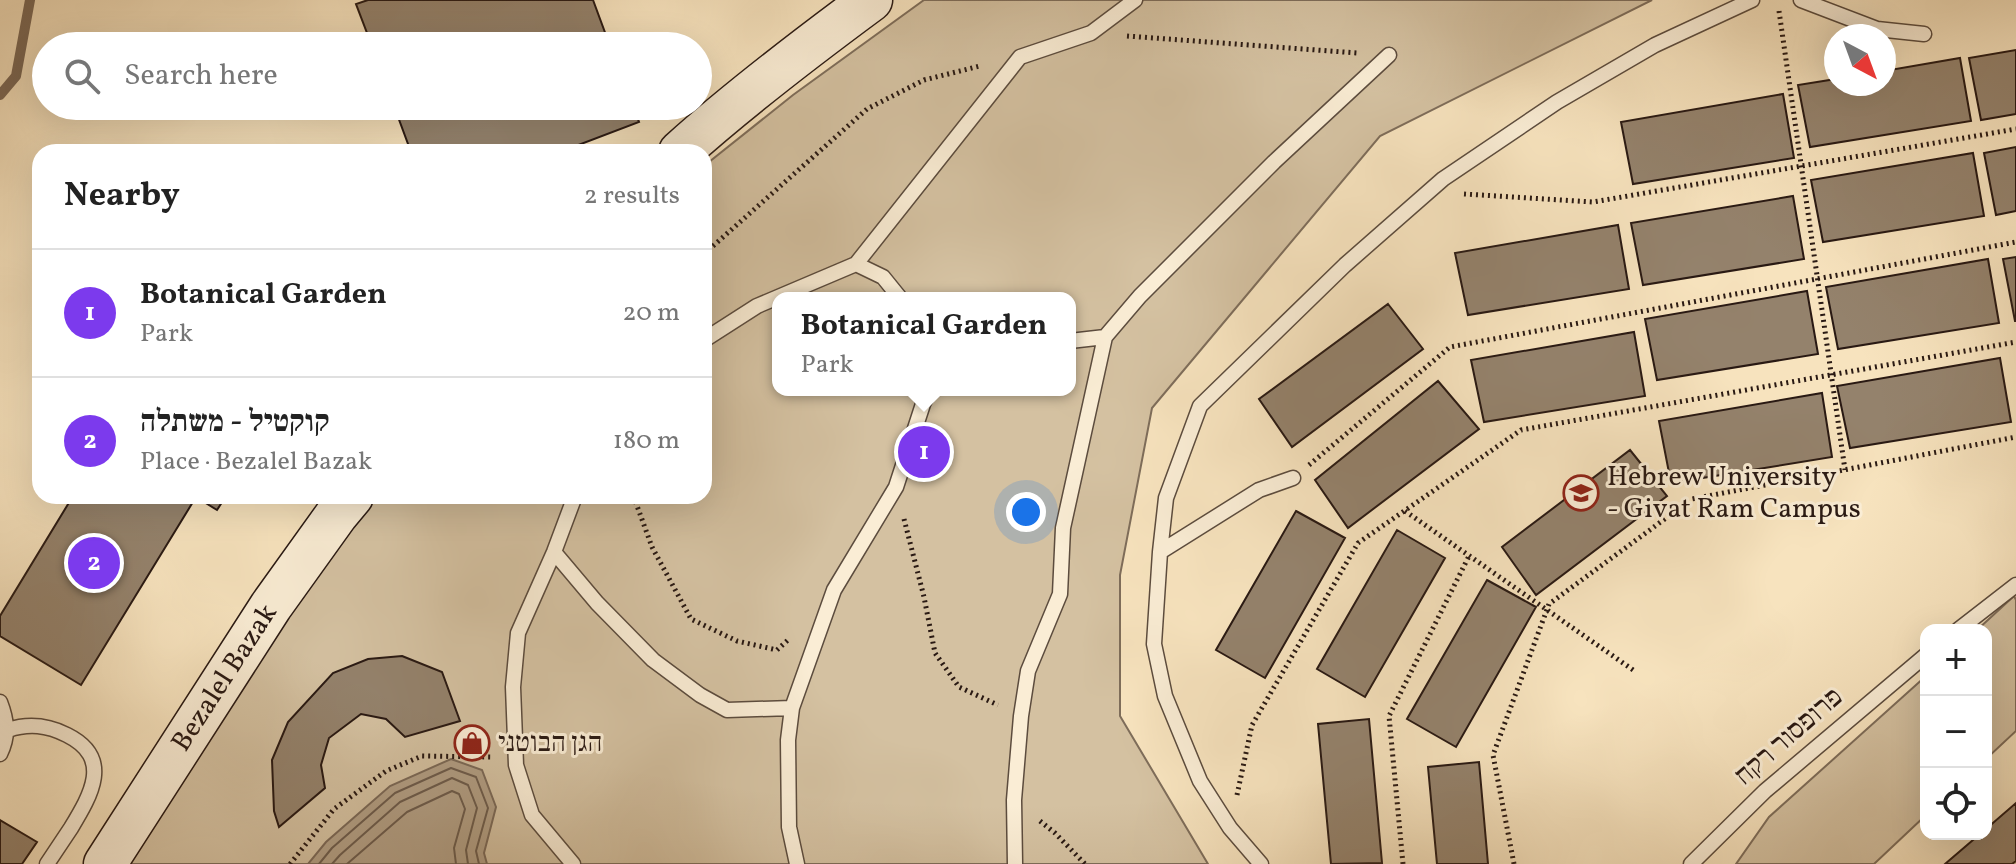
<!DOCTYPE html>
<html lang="en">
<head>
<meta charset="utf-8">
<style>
	body { margin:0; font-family:Vollkorn,"Frank Ruhl Libre",serif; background:#f2f2f2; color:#222 }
	.controls { position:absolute; right:24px; bottom:24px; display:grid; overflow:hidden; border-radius:16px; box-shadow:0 8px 32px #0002 }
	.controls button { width:72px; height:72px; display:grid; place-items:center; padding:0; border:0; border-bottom:2px solid #e0e0e0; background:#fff; color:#222; font:40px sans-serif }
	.compass { position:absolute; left:1824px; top:24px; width:72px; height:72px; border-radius:50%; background:#fff; box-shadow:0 8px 32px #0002; rotate:139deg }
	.you { position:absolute; left:1026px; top:512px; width:28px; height:28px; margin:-20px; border:6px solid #fff; border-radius:50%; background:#1a73e8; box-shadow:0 0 0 12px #1a73e833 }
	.badge { display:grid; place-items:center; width:52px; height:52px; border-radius:50%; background:#7c3aed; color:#fff; font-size:26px; font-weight:700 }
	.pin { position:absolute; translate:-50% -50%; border:4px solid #fff; box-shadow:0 2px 8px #0006 }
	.popup { position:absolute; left:772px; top:292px; width:304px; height:104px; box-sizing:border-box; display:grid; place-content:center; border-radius:16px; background:#fff; filter:drop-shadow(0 2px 6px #0005); font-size:26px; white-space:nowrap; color:#767676 }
	.popup b { font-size:30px; color:#222 }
	.popup::after { content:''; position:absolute; left:50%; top:100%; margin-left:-16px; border:16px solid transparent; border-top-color:#fff }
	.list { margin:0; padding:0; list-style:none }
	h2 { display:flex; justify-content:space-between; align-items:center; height:104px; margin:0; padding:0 32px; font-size:34px }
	h2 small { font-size:26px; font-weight:400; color:#767676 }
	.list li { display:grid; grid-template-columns:52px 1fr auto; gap:24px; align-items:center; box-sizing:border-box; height:128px; padding:0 32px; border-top:2px solid #e0e0e0 }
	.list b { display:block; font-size:30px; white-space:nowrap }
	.list p { margin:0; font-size:26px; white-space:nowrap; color:#767676 }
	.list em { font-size:26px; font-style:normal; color:#767676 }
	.icon { flex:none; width:44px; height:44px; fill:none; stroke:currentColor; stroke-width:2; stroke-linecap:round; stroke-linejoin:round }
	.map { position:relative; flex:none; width:2016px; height:864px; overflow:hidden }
	.search { position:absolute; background:#fff; box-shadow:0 8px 32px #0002; left:32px; top:32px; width:680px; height:88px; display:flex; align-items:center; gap:20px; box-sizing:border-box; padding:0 28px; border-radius:44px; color:#767676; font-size:30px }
	.panel { position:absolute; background:#fff; box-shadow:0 8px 32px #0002; left:32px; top:144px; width:680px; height:360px; border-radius:24px }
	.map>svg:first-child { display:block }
	.green { fill:#d4c1a1; stroke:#7e6d5a; stroke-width:2; fill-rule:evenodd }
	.water { fill:#b19e84; stroke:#7b6957; stroke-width:2 }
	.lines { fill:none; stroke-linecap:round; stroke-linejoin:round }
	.shore { stroke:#6d5c4c; stroke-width:2 }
	.stream { stroke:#7b6957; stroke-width:10 }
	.building { fill:#94826c; stroke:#291913; stroke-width:2 }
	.lane-casing { stroke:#5c4c3e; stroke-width:17 }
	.secondary-casing { stroke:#291913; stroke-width:45 }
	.path { stroke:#291913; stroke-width:5; stroke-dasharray:2 4; stroke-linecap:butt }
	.lane { stroke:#faedd5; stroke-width:14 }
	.secondary { stroke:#faedd5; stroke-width:42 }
	.labels { text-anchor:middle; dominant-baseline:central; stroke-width:6; stroke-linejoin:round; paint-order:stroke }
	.poi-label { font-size:28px; fill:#291913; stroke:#faedd5; text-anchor:start }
	.street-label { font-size:28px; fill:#291913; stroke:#faedd5 }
</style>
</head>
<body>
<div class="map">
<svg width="2016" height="864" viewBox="0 0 2016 864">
	<rect width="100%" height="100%" fill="#f7e3be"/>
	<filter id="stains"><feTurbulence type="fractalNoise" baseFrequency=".0025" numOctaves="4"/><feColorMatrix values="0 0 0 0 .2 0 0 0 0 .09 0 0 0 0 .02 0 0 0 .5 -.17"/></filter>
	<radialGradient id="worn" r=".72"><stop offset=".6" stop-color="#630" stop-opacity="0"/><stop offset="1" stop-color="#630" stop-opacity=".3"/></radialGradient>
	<path class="green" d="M924,0h728l-272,136 -228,272 -32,167v141l88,148h-1083l216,-328 34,-40h329v-330l89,-71zM778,298h292v92h-292z
		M2014,596l2,4v131l-30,28v-129h-9z
		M1926,676v139l-52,49h-138l33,-47z"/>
	<path class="water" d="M451,759l31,11 14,37 -12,46 3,11h-179l18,-22 64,-56z"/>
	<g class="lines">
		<path class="shore" d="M319,864l13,-16 63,-55 56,-25 25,9 12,31 -12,43 3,13
			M332,864l8,-9 60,-53 52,-24 16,7 9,23 -11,42 2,14
			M347,864l60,-52 45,-21 7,3 6,15 -11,39 2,16"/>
		<path class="stream" d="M0,95l16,-19 14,-76"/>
	</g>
	<path class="building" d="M368,0h225l17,46h-238l-16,-42z
		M2016,50v64l-35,6 -12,-62z
		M1960,58l11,63 -161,26 -12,-62 38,-6v5h48v-13z
		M1783,94l11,64 -161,26 -12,-62z
		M394,106h239l6,16 -79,30h-149z
		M2016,147v64l-20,4 -12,-62z
		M1973,153l11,63 -161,26 -12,-62z
		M1793,196l11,63 -161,26 -12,-62z
		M1618,225l11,64 -161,26 -13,-62z
		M2016,257v64h-1l-12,-62z
		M1988,259l11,64 -161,26 -12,-62z
		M1807,291l11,63 -161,26 -12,-61z
		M1388,304l35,45 -131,98 -33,-48z
		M1634,332l11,64 -161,26 -13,-62z
		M2000,358l11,64 -161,26 -13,-62z
		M1438,381l41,48 -131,99 -33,-48z
		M1822,393l10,64 -161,26 -12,-62z
		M1630,450l37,46 -131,99 -34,-48z
		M73,496h153l-9,14 -21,-13 -115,188 -81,-49v-20z
		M1296,511l49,27 -80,140 -49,-28z
		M1397,530l48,28 -80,139 -48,-28z
		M1487,580l49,27 -80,140 -49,-28z
		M402,656l40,16 18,49 -55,16 -19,-18 -25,-5 -32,24 -8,27 4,23 -46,39 -5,-16 -2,-51 16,-38 45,-49 35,-14z
		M1369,719l13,144 -51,1 -13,-140z
		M1479,762l9,102h-51l-9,-97z
		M2016,803v58l-4,3h-67l35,-30h6v-5z
		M0,820l37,22 -15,22h-22z"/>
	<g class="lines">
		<defs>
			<path id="lane" d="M1801,0l76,29 47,5
				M856,264l164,-207 71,-24 44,-33
				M704,340l53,-34 99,-42 27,13 17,21
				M1070,341l35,-4
				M554,552l43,51 56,57 47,35 27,15 65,-2
				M1160,552l99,-62 34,-12
				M1958,630l58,-45
				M0,702c7,18 9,34 0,52
				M8,730c21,-7 39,-5 59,5 46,23 24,60 4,93 -8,12 -16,24 -24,36
				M573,864l-41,-49 -16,-50 -3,-78 5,-54 36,-81 21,-56
				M797,864l-8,-37 -1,-87 4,-32 42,-118 62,-103 27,-83 7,-14
				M1015,864l-1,-64 7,-84 7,-45 32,-77 3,-66 42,-191 35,-41 134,-134 115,-107
				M1261,864l-31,-36 -30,-47 -35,-85 -11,-52 6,-92 6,-54 34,-92 145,-141 98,-86 114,-77 98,-57 97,-45
				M1691,864l74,-73 161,-136"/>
			<path id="secondary" d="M680,152c60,-54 126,-104 191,-152
				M105,864l166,-258 66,-92 15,-18"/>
		</defs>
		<use href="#lane" class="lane-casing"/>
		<use href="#secondary" class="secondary-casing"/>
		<path class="path" d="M1779,11l66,459
			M1127,36l230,17
			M1464,194l129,8 423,-73
			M704,254l163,-145 57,-29 56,-14
			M1309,465l141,-118 566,-105
			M638,496l-2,7 16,44 39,72 46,22 40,9 12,-11
			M1405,511l231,161
			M904,519l20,78 11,56 24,34 39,18
			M1237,795l15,-70 106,-182 163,-113 495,-88
			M1040,821l15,12 30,31
			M290,864l44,-55 52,-38 36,-15 69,1
			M1403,864l-14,-148 80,-160
			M1514,864l-21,-109 56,-151 143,-105 324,-62"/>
		<use href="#lane" class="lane"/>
		<use href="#secondary" class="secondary"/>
	</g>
	<defs>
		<symbol id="university-ring" viewBox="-11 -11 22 22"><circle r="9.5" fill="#faedd5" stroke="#8f2418" stroke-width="1.5"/><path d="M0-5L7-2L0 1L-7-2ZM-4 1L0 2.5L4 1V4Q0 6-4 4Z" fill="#8f2418"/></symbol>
		<symbol id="shop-ring" viewBox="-11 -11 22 22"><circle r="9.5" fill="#faedd5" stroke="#8f2418" stroke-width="1.5"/><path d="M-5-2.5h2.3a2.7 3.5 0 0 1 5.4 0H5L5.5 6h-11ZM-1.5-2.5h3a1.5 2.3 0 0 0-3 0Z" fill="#8f2418"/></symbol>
	</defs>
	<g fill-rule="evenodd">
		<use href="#university-ring" x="1561" y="473" width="40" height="40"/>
		<use href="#shop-ring" x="452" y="723" width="40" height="40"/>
	</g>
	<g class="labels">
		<g class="poi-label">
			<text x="1607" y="477">Hebrew University<tspan x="1607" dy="32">- Givat Ram Campus</tspan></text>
			<text x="498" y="743">הגן הבוטני</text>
		</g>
		<g class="street-label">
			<text transform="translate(225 678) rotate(-57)">Bezalel Bazak</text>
			<text transform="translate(1789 737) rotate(-41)">פרופסור רקח</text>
		</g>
	</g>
	<rect width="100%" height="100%" filter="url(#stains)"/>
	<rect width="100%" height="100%" fill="url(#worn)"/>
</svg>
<div class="controls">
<button>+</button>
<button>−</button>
<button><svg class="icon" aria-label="locate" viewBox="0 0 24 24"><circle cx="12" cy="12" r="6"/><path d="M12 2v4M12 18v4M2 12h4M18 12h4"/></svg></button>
</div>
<svg class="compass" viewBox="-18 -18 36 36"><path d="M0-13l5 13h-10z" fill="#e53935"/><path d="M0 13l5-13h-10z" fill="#767676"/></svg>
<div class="you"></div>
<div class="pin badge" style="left:924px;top:452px">1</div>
<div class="popup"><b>Botanical Garden</b>Park</div>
<div class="pin badge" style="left:94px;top:563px">2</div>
<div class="search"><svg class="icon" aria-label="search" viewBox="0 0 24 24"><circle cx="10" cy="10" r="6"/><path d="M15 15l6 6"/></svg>Search here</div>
<section class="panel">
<h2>Nearby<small>2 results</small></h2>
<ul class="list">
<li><span class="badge">1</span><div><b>Botanical Garden</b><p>Park</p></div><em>20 m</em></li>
<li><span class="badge">2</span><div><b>קוקטיל - משתלה</b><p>Place · Bezalel Bazak</p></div><em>180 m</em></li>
</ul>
</section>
</div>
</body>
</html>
